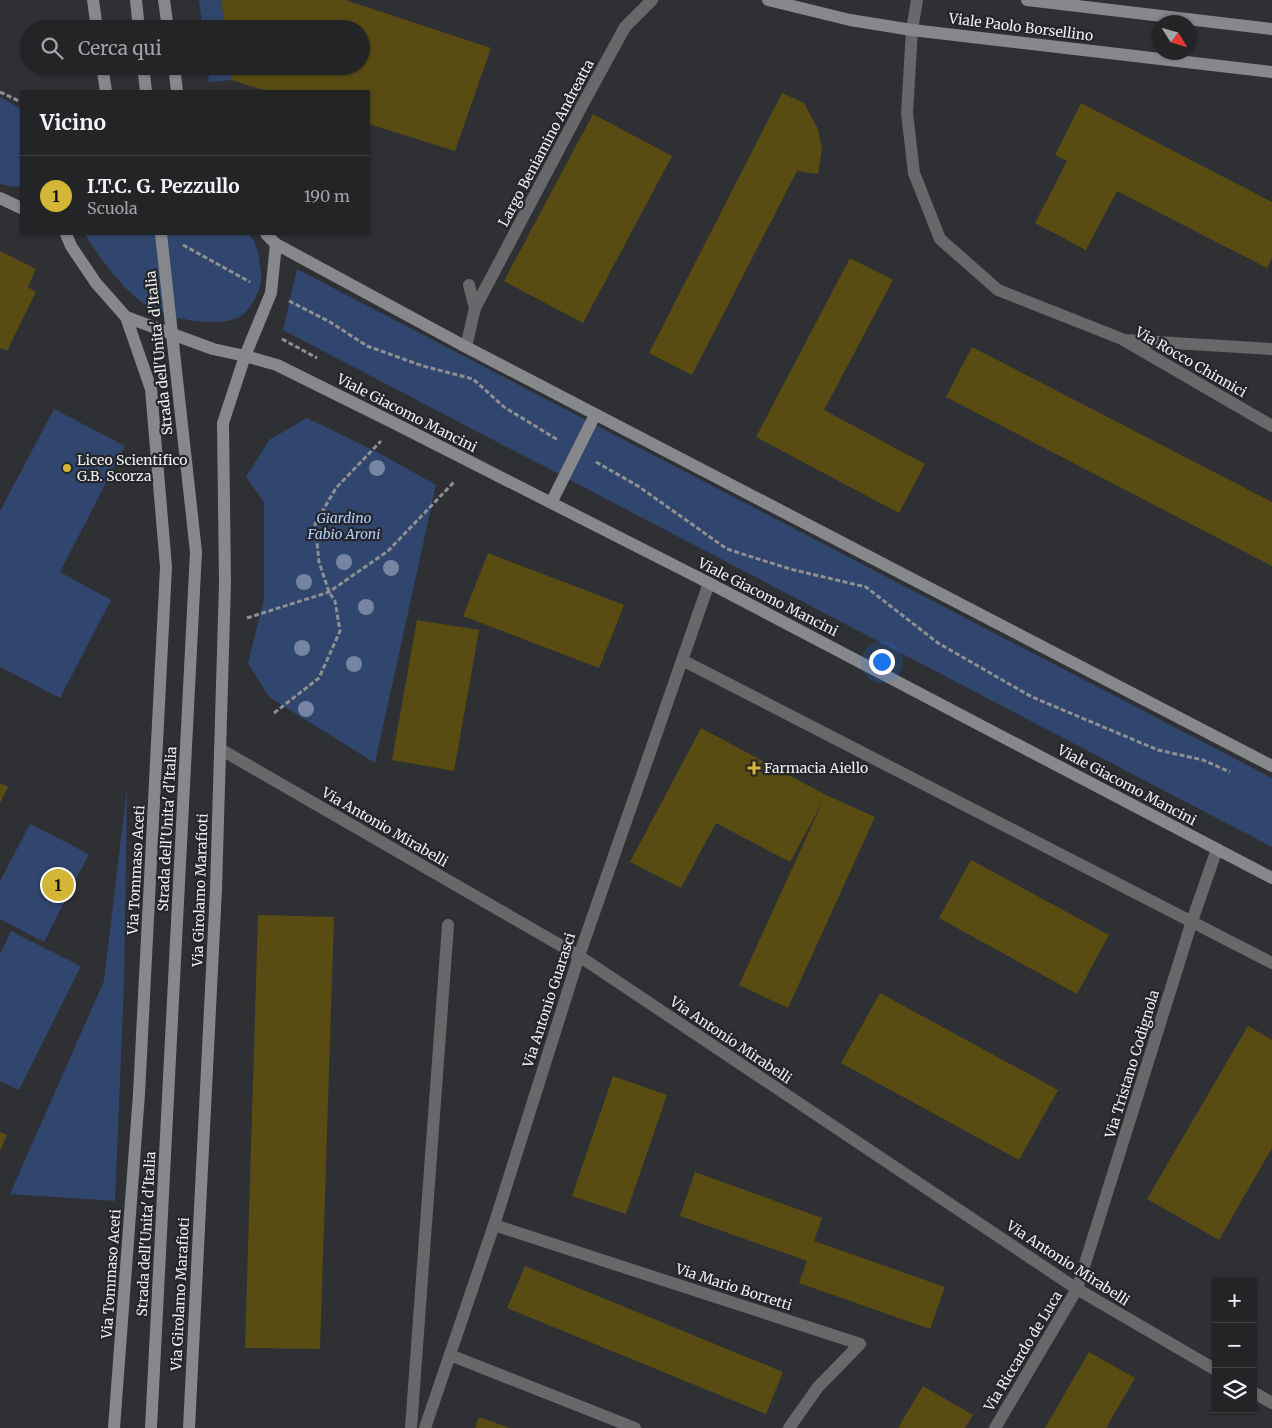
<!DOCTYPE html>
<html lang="it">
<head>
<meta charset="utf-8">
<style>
	body { margin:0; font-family:Merriweather,serif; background:#2e3032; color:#f1f3f6 }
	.controls { position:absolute; right:15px; bottom:15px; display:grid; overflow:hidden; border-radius:0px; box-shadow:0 1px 4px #0004 }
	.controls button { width:45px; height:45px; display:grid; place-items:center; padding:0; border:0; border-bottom:1px solid #3f4143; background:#222426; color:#f1f3f6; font:25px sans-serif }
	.compass { position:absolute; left:1152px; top:15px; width:45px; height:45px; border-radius:50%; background:#222426; box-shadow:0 1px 4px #0004; rotate:127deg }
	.you { position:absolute; left:881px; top:661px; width:18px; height:18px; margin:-12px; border:4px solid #fff; border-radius:50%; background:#1a73e8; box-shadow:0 0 0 8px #1a73e833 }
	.badge { display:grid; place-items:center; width:32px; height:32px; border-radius:50%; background:#d3b635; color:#111; font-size:16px; font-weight:700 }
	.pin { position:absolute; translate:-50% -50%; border:2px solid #fff; box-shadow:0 1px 5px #0006 }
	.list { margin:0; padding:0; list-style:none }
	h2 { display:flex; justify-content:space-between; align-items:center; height:65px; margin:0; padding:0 20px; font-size:21px }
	h2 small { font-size:16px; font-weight:400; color:#a2a4a7 }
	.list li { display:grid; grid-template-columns:32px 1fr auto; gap:15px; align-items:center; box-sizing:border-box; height:80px; padding:0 20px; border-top:1px solid #3f4143 }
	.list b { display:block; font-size:19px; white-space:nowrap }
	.list p { margin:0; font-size:16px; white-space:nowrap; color:#a2a4a7 }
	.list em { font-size:16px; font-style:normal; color:#a2a4a7 }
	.icon { flex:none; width:28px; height:28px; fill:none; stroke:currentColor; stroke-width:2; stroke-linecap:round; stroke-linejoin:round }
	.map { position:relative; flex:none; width:1272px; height:1428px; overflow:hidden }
	.search { position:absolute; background:#222426; box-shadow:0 1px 4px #0004; left:20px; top:20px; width:350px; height:55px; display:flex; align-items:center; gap:12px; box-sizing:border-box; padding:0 18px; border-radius:28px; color:#a2a4a7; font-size:19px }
	.panel { position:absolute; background:#222426; box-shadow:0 1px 4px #0004; left:20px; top:90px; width:350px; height:145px; border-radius:0px }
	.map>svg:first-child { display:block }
	.green { fill:#31466e }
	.building { fill:#594c13 }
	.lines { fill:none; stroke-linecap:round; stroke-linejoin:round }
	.path { stroke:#8e9092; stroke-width:3; stroke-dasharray:5 2.5; stroke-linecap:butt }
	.lane { stroke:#67686a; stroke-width:12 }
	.street { stroke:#67686a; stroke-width:12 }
	.secondary { stroke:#86888b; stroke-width:12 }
	.tree { fill:#7686a2 }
	.poi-dot { fill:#d3b635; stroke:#242629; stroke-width:2 }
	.labels { text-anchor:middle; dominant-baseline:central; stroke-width:4.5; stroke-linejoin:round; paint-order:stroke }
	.street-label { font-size:14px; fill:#edeef0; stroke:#242629 }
	.poi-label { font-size:14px; fill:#edeef0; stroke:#242629; text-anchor:start }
	.park-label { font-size:14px; font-style:italic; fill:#b1ccfd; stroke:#242629 }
</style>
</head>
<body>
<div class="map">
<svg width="1272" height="1428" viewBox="0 0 1272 1428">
	<rect width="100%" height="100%" fill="#2e3033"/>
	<path class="green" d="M199,0h22l4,29h-22z
		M207,66h23l2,14 -23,2z
		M0,97l21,12v77l-7,1 -14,-3z
		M85,234h163c9,8 10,18 12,31 2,10 2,19 -3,29 -4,10 -11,21 -22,25 -21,7 -58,1 -78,-8 -27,-11 -57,-52 -72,-77z
		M297,269l975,509v69l-989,-517z
		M54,409l71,37 -65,126 51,28 -51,98 -60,-31v-156z
		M307,418l74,36 55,31 -61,278 -106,-66 -21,-34 16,-64v-97l-18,-25 23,-37z
		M127,788l-3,195 -9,218 -105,-7 94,-213z
		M30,824l59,30 -45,88 -44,-23v-38z
		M11,931l70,35 -62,124 -19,-9v-127z"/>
	<path class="building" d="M221,0h124l146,48 -36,103 -86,-27v-33h-103l-34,-11 -2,-14h131v-37h-136z
		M782,93l22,10 14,26 4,20 -4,25 -21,-3 -105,204 -43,-22z
		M1081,103l191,99v56l-5,10 -150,-77 -31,59 -51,-27 32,-62 -12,-6z
		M593,114l79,42 -89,167 -79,-42z
		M0,251l36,18 -8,18 8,5 -29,59 -7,-3z
		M850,258l43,22 -69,130 101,54 -26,49 -143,-76z
		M972,347l300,155v64l-326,-169z
		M488,553l136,52 -25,63 -136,-52z
		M417,620l62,10 -25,141 -62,-11z
		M701,728l125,67 49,22 -87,191 -49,-23 84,-184 -33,61 -74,-39 -35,65 -51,-26z
		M0,783l8,4 -8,16z
		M971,860l138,75 -32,59 -138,-76z
		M258,915l76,2 -14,432 -75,-1z
		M880,993l178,97 -39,70 -178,-97z
		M1248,1026l24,14v108l-53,92 -72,-41z
		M613,1076l54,19 -41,119 -54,-18z
		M0,1132l7,3 -7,16z
		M695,1172l127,46 -8,23 131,46 -15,42 -131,-46 8,-22 -127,-45z
		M525,1266l258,106 -17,42 -259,-106z
		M1089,1352l46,26 -29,50h-61z
		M923,1386l50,29 -8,13h-67z
		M479,1417l31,11h-35z"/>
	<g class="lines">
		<path class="path" d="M0,92l21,10
			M183,245l67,37
			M289,301l41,21 37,24 56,20 50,13 31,28 54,33
			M282,339l35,19
			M596,462l42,24 89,63 63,20 76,18 72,56 94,54 126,53 45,10 27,12
			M247,618l82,-26 59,-41 67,-70
			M274,713l45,-35 21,-47 -5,-30 -6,-9 -10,-30 -4,-38 21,-36 45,-47"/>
		<path class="lane" d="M469,285l6,23
			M682,660l590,303
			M411,1428l37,-503"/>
		<path class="street" d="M917,0l-5,30 -5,83 7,60 26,66 58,51 124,49 150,87
			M1124,340l148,9
			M466,347l9,-39 109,-206 41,-75 27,-27
			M220,749l359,207 498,333 139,81
			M494,1225l366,119 -42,43 -29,41
			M450,1355l185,73
			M1253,1392l19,11
			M425,1428l69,-203 85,-269 130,-373
			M995,1428l82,-139 115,-368 25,-72"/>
		<path class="secondary" d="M93,0l4,29
			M136,0l3,29
			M164,0l4,29
			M768,0l82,20 62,10 360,42
			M1027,0l245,29
			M102,66l4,25
			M143,66l3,25
			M174,66l3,25
			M0,198l21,10
			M66,234l5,12 25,37 30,34 87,32 32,7 26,-63 5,-49 -10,-10
			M276,244l190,103 806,419
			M551,503l44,-88
			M114,1428l25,-334 27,-527 -15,-178 -25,-72
			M151,1428l45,-876 -35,-318
			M189,1428l27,-539 9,-306 -2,-160 22,-67 32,9 119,59 313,159 563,295"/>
	</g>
	<g class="tree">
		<circle cx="377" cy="468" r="8"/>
		<circle cx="344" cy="562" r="8"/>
		<circle cx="391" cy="568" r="8"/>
		<circle cx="304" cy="582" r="8"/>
		<circle cx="366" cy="607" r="8"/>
		<circle cx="302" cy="648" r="8"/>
		<circle cx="354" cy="664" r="8"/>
		<circle cx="306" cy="709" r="8"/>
	</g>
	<g class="poi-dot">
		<circle cx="67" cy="468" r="5"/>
		<path d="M751.5 760.5h5v5h5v5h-5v5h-5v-5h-5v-5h5z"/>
	</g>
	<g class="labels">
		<g class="street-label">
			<text transform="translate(1021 27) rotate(7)">Viale Paolo Borsellino</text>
			<text transform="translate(546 143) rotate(-62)">Largo Beniamino Andreatta</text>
			<text transform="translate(159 353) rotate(-96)">Strada dell'Unita' d'Italia</text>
			<text transform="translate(1191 362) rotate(30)">Via Rocco Chinnici</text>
			<text transform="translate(407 413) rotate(27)">Viale Giacomo Mancini</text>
			<text transform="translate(768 597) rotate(27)">Viale Giacomo Mancini</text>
			<text transform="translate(1127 785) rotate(28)">Viale Giacomo Mancini</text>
			<text transform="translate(385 827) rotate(30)">Via Antonio Mirabelli</text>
			<text transform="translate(167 829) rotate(-87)">Strada dell'Unita' d'Italia</text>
			<text transform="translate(136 870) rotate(-87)">Via Tommaso Aceti</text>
			<text transform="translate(200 890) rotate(-88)">Via Girolamo Marafioti</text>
			<text transform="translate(549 1000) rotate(-72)">Via Antonio Guarasci</text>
			<text transform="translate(731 1040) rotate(34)">Via Antonio Mirabelli</text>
			<text transform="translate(1132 1064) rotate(-73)">Via Tristano Codignola</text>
			<text transform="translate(146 1234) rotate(-87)">Strada dell'Unita' d'Italia</text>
			<text transform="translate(1068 1263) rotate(33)">Via Antonio Mirabelli</text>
			<text transform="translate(111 1274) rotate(-86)">Via Tommaso Aceti</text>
			<text transform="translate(734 1287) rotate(18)">Via Mario Borretti</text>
			<text transform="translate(180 1294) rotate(-87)">Via Girolamo Marafioti</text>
			<text transform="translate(1023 1351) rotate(-59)">Via Riccardo de Luca</text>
		</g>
		<g class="poi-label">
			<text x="77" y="460">Liceo Scientifico<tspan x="77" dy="16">G.B. Scorza</tspan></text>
			<text x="764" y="768">Farmacia Aiello</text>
		</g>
		<g class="park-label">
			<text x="344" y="518">Giardino<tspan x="344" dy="16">Fabio Aroni</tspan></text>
		</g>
	</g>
</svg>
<div class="controls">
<button>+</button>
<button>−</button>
<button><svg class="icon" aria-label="layers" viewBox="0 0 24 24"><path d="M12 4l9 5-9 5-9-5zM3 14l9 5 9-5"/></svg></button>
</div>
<svg class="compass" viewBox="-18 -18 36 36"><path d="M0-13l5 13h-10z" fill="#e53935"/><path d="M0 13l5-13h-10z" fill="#a2a4a7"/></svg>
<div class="you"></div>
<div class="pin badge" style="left:58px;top:885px">1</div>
<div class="search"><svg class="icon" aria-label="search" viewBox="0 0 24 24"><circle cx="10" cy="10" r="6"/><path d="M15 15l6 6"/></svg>Cerca qui</div>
<section class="panel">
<h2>Vicino<small></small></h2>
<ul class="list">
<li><span class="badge">1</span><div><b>I.T.C. G. Pezzullo</b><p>Scuola</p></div><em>190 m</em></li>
</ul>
</section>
</div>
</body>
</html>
